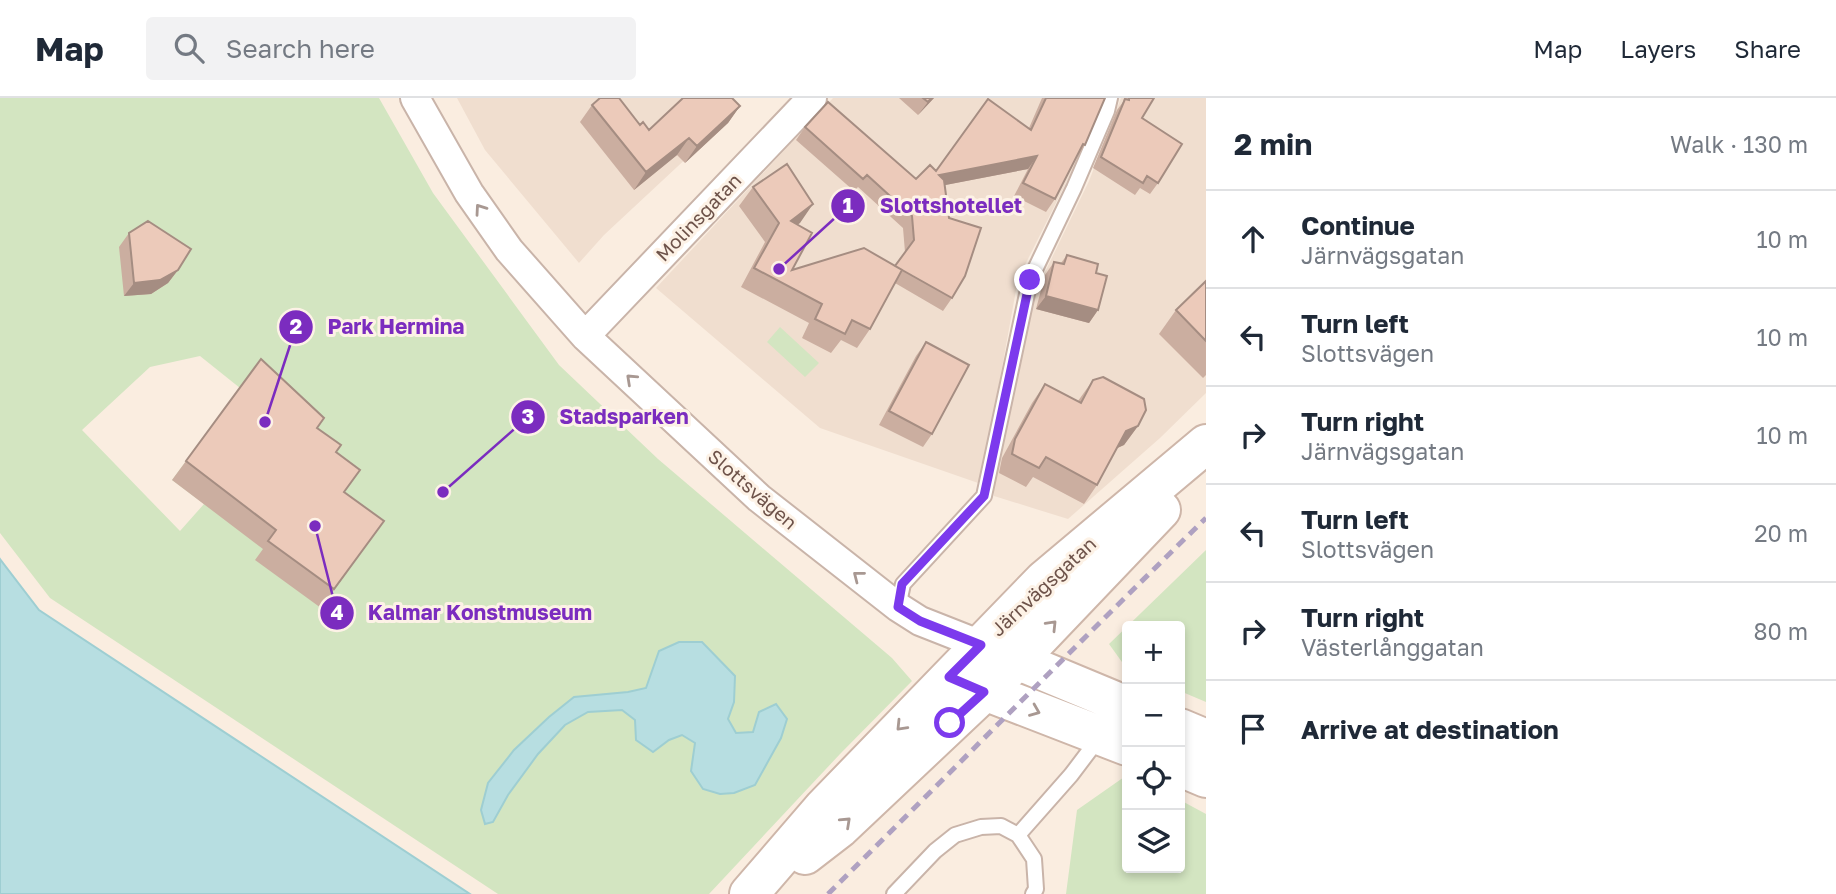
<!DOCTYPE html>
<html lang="en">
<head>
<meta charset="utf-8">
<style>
	body { margin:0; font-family:"Golos Text",sans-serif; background:#f2f2f3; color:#1f2937 }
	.controls { position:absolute; right:21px; bottom:21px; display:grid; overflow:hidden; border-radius:7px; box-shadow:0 4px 10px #0003 }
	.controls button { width:63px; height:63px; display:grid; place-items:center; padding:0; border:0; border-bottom:2px solid #e0e1e3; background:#fff; color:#1f2937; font:35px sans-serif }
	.stop { position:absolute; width:21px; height:21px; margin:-16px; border:5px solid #7c3aed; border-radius:50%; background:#fff }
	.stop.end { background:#7c3aed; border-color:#fff; box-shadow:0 2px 7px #0008 }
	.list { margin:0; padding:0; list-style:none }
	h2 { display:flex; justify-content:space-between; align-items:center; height:91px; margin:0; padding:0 28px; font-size:30px }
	h2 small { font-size:23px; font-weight:400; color:#747a83 }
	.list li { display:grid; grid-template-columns:46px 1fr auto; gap:21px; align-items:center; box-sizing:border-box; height:98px; padding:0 28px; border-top:2px solid #e0e1e3 }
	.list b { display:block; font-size:26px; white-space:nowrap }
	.list p { margin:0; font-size:23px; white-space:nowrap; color:#747a83 }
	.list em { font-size:23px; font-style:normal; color:#747a83 }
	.icon { flex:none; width:38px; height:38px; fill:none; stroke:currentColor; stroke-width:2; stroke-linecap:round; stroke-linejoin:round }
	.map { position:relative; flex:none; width:1206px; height:796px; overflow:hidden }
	header { display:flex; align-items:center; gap:42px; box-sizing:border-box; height:98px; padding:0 35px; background:#fff; border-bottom:2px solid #e0e1e3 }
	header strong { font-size:33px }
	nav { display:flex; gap:38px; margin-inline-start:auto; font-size:24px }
	.search { width:490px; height:63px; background:#f2f2f3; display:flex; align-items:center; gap:18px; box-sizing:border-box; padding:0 24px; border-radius:7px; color:#747a83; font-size:26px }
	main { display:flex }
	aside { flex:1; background:#fff }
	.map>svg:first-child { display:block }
	.residential { fill:#f0decf }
	.green { fill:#d3e5c1; fill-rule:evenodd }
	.water { fill:#b7dee1; stroke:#9eced2; stroke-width:2 }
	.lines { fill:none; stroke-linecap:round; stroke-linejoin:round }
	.lane-casing { stroke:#c9b4a9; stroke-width:18 }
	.street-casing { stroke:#c9b4a9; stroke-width:32 }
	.secondary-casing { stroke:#ceb6a9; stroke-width:42 }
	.lane { stroke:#fff; stroke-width:14 }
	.street { stroke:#fff; stroke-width:28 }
	.secondary { stroke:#fff; stroke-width:38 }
	.rail { stroke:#afa1c1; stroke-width:5; stroke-dasharray:10 7; stroke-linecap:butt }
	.wall { fill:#cbaea0 }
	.shaded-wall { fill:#a58d82 }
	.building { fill:#eccaba; stroke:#a58d82; stroke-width:2 }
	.oneway { stroke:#a89892 }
	.route { stroke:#7c3aed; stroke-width:9 }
	.labels { text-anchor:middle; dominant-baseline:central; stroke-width:6; stroke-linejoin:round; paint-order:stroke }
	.street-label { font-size:19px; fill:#6e534a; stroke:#fdf2e6 }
	.leader { fill:none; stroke:#7b2cbf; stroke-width:2.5 }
	.callout-dot { fill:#7b2cbf; stroke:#fdf2e6; stroke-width:2.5 }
	.mark-label { font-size:21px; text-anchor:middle; font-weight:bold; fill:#fff }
	.callout-label { font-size:21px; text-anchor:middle; font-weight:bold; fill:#7b2cbf; stroke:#fdf2e6; stroke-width:6; stroke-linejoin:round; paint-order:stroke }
</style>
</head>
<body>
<header>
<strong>Map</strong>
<div class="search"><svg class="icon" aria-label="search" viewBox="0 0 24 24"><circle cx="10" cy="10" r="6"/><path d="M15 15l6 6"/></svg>Search here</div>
<nav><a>Map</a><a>Layers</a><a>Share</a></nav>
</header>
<main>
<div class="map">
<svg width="1206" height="796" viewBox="0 0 1206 796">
	<rect width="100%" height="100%" fill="#faede0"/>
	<path class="residential" d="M457,0h275l-6,7 9,8 -131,122 -25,28 -94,-113z
		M833,0h272l-3,13 -84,168 -37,205 -161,-56 -164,-140z
		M1121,0h85v295l-46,45 -92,81 -74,-23 -2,-23 40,-174 57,-118z"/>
	<path class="green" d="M0,0h379l54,95 126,172 99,94 234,199 20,23 -72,73 -131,140h-211l-448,-296 -50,-65zM200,258l40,32 -68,92 32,24 -24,27 -98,-101 68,-63z
		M780,229l39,36 -14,14 -38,-35z
		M1206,452v152l-26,-11v-65h-53v43l-18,-25z
		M1127,677v93h53v-68l26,14v80h-140l11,-84z"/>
	<path class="water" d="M0,461l39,51 431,284h-470z
		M679,544h23l33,34 -1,26 -6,17 8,14 17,-1 6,-20 17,-8 11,15 -6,19 -26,47 -21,8 -14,1 -17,-5 -12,-18 4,-28 -13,-8 -13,5 -16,12 -17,-12 -1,-20 -13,-10 -34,2 -23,13 -27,29 -30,41 -15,27 -8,2 -4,-14 7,-27 26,-33 35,-33 25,-20 54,-5 18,-4 13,-37z"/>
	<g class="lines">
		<defs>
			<path id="lane" d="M898,509l5,-23 81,-88 46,-216 44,-92 33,-77 3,-13
				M1018,737l53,-60 25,-33 6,-4
				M894,796l41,-43 20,-16 26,-8 20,-1 17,9 16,24 2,30 -3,5"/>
			<path id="street" d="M415,0l54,95 40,57 76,86 174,162 139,109 22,14 61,24
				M585,238l227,-238"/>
			<path id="secondary" d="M995,553l132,55
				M964,585l163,63
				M1180,630l26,11
				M1180,669l26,11
				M805,757l35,-27 177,-167 144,-151
				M749,796l75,-87 220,-227 162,-136"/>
		</defs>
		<use href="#lane" class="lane-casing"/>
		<use href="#street" class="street-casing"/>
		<use href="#secondary" class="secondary-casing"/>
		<use href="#lane" class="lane"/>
		<use href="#street" class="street"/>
		<use href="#secondary" class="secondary"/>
		<path class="rail" d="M828,796c126,-125 251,-252 378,-376"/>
	</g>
	<path class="wall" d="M899,0h35l-16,17z
		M1042,0h63l-20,47 -9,13 -21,41 -9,13 -32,-16 14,-27 -83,16 7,113 -9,13 -48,-28 -25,46 -13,19 -16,-8 -10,13 -29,-15 7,-15 -68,-36 24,-45 -26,-36 14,-19 60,17 -16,21 -5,45 103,-4 10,-14 -2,-24 -45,-41 -4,4 -58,-51 9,-13 111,52 113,-51z
		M1124,0h30l-12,20 16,65 -8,11 -10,-6 -5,7 -42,-27 24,-58 6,-8z
		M592,7l57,25 91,-24 -12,17 -43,40 -8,-8 -43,35 -54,-68z
		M129,135l49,37 -10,13 -17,11 -27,2 -5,-49z
		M1067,157l29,18 2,37 -9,13 -53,-14 9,-34 9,-13 7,1z
		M1206,183v94l-3,3 -44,-44 17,-24z
		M926,244l6,92 -9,13 -44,-22 37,-69z
		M1093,282l45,46 -14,19 -7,3 -20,37 -13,19 -51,-27 -7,10 -27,-14 3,-15 30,-55 13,-19 33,17z
		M317,330l19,24 8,40 40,29 -63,87 -66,-48 8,-11 -91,-69 14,-19z"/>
	<path class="shaded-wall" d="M931,0h3l-16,17 10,-13z
		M740,8l-12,17 -43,40 12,-17z
		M689,40l-12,17 -43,35 12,-18z
		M1037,58l-9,13 -98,19 9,-13z
		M813,106l-13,19 -23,17 14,-19z
		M178,172l-10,13 -17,11 -27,2 10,-13z
		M1046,198l52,14 -9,13 -53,-14z
		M1138,328l-14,19 -11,5 13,-19z"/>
	<path class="building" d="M600,0h19l21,27 3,-3 6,8 34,-32h49l8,8 -43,40 -8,-8 -43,34 -54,-67z
		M923,0h8l-3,4z
		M1046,0h59l-20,47 -2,-1 -28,55 -32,-16 14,-27 -98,19 5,5 5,38 32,10 -16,48 -13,22 -57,-32 19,-26 -2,-24 -45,-41 -4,4 -58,-52 23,-25 88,77 14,-14 6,6 52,-72 43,31z
		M1129,0h25l-12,20 40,26 -24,39 -11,-7 -4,7 -42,-26 24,-58 4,1z
		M787,66l26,40 -22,17 21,12 -20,37 72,-22 38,22 -32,59 -18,-9 -7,14 -30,-15 7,-15 -68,-36 25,-45 -26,-36z
		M148,123l43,28 -13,21 -18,10 -26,3 -5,-50z
		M1067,157l31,9 -2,9 11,3 -9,34 -52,-14 8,-34 10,2z
		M1206,183v60l-30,-31z
		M926,244l43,23 -37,69 -43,-23z
		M261,261l63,59 -7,10 24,17 -5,7 24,18 -16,22 40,29 -50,68 -66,-48 8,-11 -90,-69z
		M1103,279l41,22 2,11 -8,16 -12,5 -29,54 -51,-28 -7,11 -27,-14 3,-15 30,-55 36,19 12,-23z"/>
	<defs><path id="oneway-chevron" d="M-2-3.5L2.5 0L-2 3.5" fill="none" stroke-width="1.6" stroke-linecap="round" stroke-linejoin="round" transform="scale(1.75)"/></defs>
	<g class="oneway">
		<use href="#oneway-chevron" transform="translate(480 111) rotate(-125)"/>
		<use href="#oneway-chevron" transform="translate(631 281) rotate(-137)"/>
		<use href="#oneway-chevron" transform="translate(858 478) rotate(-142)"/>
		<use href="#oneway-chevron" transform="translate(1052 527) rotate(-46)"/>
		<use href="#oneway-chevron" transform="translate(1035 613) rotate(22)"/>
		<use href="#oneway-chevron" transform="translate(901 628) rotate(134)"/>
		<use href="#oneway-chevron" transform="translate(846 724) rotate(-43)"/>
	</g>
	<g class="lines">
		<path class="route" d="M950,625l34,-31 -35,-15 32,-32 -61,-24 -22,-14 4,-23 82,-88 46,-216"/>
	</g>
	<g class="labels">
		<g class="street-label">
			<text transform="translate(698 119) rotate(-46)">Molinsgatan</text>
			<text transform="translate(753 391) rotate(41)">Slottsvägen</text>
			<text transform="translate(1043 488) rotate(-43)">Järnvägsgatan</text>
		</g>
	</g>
	<path class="leader" d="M779 171L848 108M265 324L296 229M443 394L528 319M315 428L337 515"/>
	<g class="callout-dot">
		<circle cx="779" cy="171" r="7"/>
		<circle cx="265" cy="324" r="7"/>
		<circle cx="443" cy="394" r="7"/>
		<circle cx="315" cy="428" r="7"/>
		<circle cx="848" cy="108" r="18"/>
		<circle cx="296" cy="229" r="18"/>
		<circle cx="528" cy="319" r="18"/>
		<circle cx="337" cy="515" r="18"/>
	</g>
	<g class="mark-label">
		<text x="848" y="115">1</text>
		<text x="296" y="236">2</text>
		<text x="528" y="326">3</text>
		<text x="337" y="522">4</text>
	</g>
	<g class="callout-label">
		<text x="951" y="115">Slottshotellet</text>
		<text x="396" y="236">Park Hermina</text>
		<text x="624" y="326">Stadsparken</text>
		<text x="480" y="522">Kalmar Konstmuseum</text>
	</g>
</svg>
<div class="controls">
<button>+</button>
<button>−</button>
<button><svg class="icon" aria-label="locate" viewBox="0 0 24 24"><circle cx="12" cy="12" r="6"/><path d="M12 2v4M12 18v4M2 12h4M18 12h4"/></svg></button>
<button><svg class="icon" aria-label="layers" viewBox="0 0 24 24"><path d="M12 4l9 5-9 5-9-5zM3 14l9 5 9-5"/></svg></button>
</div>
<div class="stop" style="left:950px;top:625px"></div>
<div class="stop end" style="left:1030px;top:182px"></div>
</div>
<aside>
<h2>2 min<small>Walk · 130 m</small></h2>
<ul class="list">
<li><svg class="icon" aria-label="ahead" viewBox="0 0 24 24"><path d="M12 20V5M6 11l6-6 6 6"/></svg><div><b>Continue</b><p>Järnvägsgatan</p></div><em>10 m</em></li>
<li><svg class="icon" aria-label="left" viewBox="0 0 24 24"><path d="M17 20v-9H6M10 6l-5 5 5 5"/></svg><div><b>Turn left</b><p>Slottsvägen</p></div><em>10 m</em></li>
<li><svg class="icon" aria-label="right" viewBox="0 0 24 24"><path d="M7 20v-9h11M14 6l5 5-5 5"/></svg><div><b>Turn right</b><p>Järnvägsgatan</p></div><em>10 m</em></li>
<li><svg class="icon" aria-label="left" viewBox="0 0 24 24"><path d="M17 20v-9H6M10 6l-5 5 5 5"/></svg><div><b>Turn left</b><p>Slottsvägen</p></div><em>20 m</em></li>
<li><svg class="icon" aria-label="right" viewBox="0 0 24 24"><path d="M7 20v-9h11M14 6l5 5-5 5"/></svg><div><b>Turn right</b><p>Västerlånggatan</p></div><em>80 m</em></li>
<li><svg class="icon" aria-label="arrive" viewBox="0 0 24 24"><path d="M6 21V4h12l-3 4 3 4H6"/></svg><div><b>Arrive at destination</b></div></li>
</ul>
</aside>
</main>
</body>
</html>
